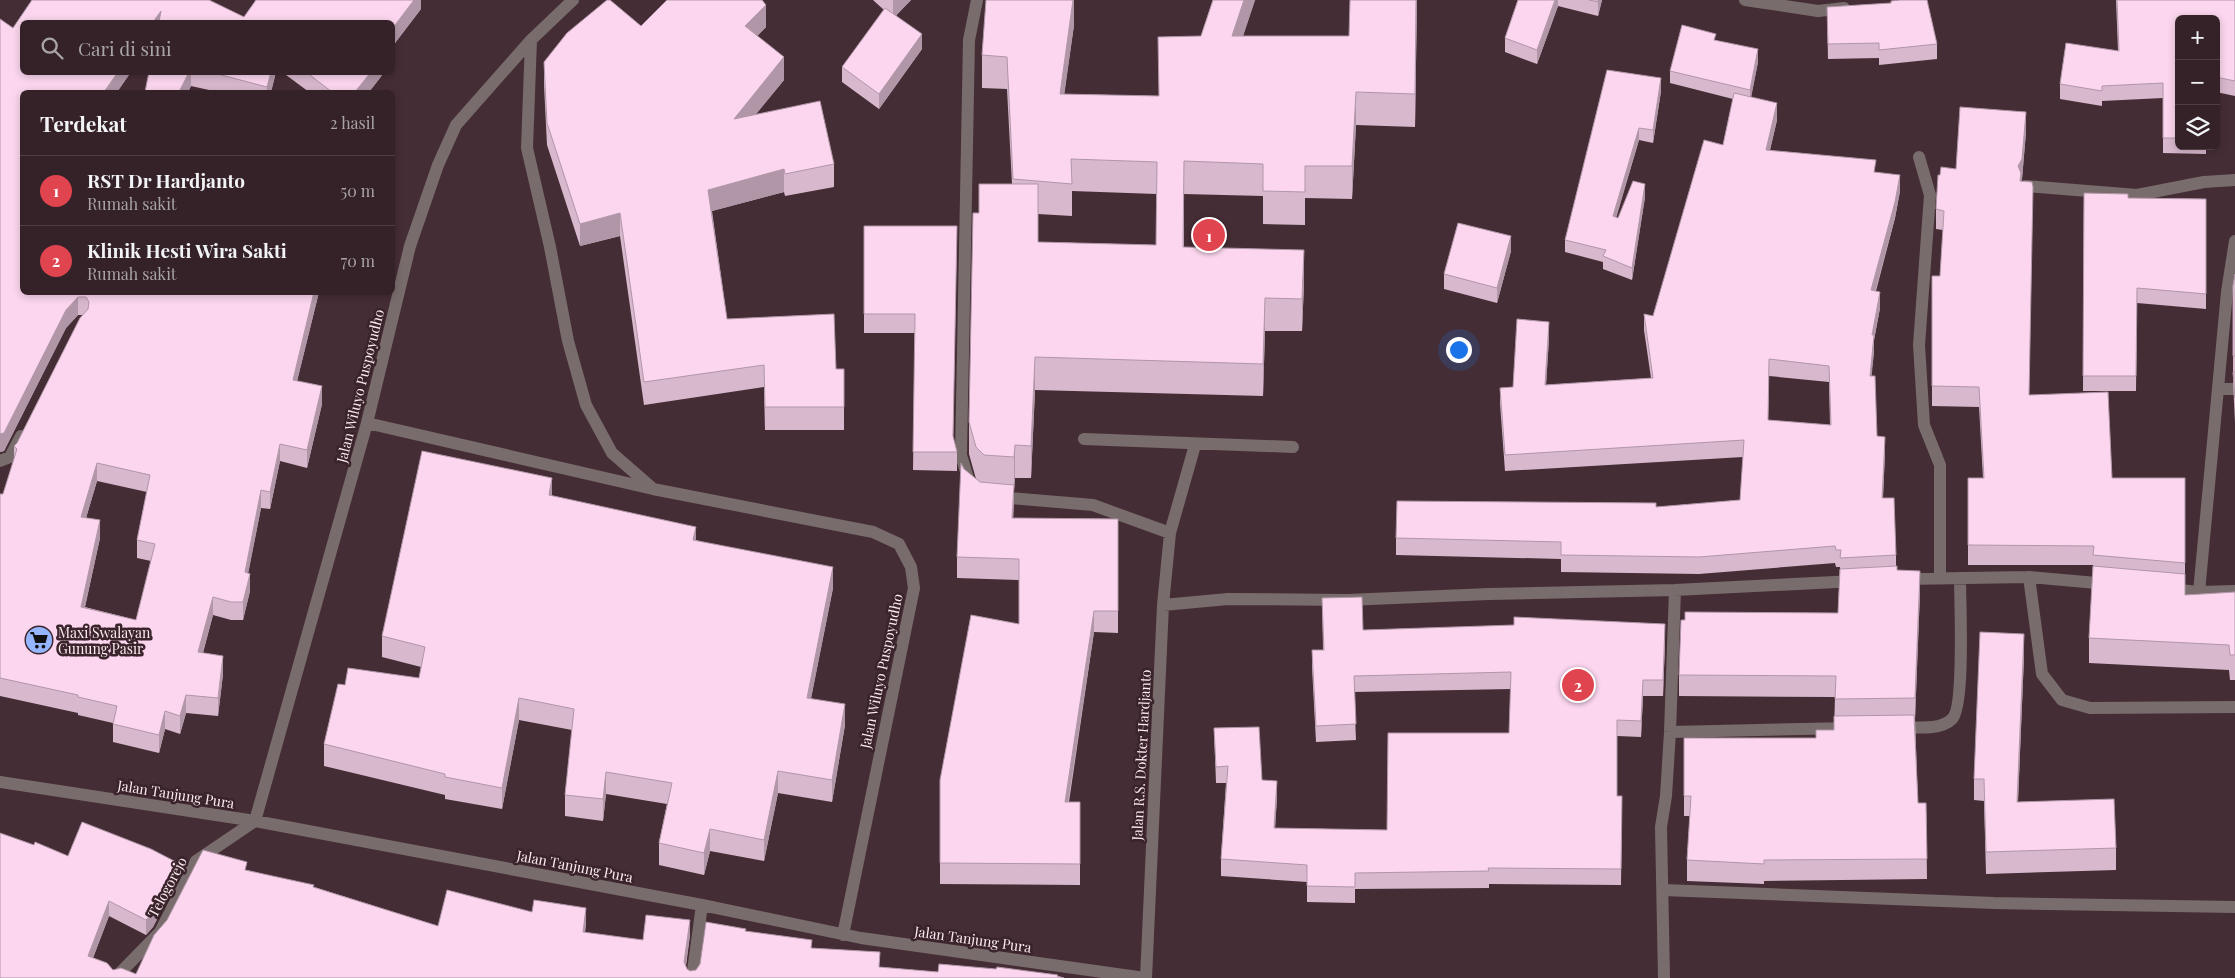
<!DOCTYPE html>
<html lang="id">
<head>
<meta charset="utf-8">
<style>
	body { margin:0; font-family:"Playfair Display",serif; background:#3f2f34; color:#f1f3f6 }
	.controls { position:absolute; right:15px; top:15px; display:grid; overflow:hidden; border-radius:8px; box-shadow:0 2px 8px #0003 }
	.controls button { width:45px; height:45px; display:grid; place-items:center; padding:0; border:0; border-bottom:1px solid #4e3f45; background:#342228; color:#f1f3f6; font:25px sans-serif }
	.you { position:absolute; left:1458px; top:349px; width:18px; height:18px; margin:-12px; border:4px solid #fff; border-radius:50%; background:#1a73e8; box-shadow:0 0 0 8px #1a73e833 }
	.badge { display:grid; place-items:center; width:32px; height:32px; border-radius:50%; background:#bca0f2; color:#fff; font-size:16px; font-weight:700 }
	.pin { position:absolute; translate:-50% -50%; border:2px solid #fff; box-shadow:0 1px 5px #0006 }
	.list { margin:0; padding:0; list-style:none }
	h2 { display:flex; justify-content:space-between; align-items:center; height:65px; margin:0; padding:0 20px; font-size:21px }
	h2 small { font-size:16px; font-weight:400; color:#a9a4a8 }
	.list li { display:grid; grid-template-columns:32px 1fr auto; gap:15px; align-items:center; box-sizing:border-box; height:70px; padding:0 20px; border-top:1px solid #4e3f45 }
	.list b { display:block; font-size:19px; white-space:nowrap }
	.list p { margin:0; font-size:16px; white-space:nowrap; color:#a9a4a8 }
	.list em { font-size:16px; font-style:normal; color:#a9a4a8 }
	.icon { flex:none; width:28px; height:28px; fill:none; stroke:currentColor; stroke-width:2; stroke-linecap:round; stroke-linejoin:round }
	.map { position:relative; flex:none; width:2235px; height:978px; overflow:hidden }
	.search { position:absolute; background:#342228; box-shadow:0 2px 8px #0003; left:20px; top:20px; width:375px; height:55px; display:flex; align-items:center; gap:12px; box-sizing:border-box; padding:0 18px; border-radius:8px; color:#a9a4a8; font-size:19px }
	.panel { position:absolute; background:#342228; box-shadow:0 2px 8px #0003; left:20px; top:90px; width:375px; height:205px; border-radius:8px }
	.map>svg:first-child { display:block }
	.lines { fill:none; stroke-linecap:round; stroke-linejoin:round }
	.minor { stroke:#796c6c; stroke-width:12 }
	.wall { fill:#d8b8cd; fill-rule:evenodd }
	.shaded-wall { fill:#b096a7 }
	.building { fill:#fbd6ee; stroke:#b096a7; fill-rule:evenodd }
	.labels { text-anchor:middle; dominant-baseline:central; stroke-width:5; stroke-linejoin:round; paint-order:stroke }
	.street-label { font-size:14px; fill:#fbebf0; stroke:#3a232b }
	.poi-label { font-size:14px; fill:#fbebf0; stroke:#3a232b; text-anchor:start }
</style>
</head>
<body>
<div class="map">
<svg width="2235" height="978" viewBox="0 0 2235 978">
	<rect width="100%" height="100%" fill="#452d35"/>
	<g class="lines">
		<path class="minor" d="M1745,0l73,11 26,-3
			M531,40l-4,108 23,99 18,94 18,64 26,48 39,34
			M1919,157l11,38 -11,150 5,80 16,40v113
			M2026,186l111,9 67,-13 31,-2
			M2218,389h17
			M367,423l286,66 220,43 26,12 12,23 3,21 -71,347
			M1084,439l209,8
			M0,461l10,-4 11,-21
			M970,485l-9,-30 8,-415 8,-40
			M998,497l95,8 77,28
			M2029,577l13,97 20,26 28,8 145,-1
			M1903,579l126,-2 79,7
			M2168,589l31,3 36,-1
			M2199,592l28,-300 8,-51
			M1163,605l65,-6 119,1 142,-6 186,-4 181,-9
			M1900,727c15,0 40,4 52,-8 13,-12 8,-118 8,-141
			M1670,732l180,-4
			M0,782l255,39 447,84 159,33 284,40
			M1663,890l331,13 241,4
			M115,978l45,-46 36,-71 59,-40 112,-398 43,-177 28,-81 18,-40 75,-85 42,-40
			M692,978l10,-73
			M1146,978l17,-373 7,-72 25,-88
			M1664,978l-3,-151 5,-31 4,-64 5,-142"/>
	</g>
	<path class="wall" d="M32,0h177l35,17 12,-17h165v9l-29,38v-25h-370v50h109l-14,20h-95v200h297l-22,89 25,5v18l-15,64 -27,-7 -10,48 -9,-1 -13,65 2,1v17l-7,29h-12l-18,-5 -10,38 20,3v18l-5,42 -32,-3 -6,21 -15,-5 -6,24 -46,-11v-19l-35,-8v-2l-78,-17v-202h3l11,-34v-14l3,-3 63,-125 3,-3h-5l-12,13 -62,123 -4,1v-433l13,9zM97,481l50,11 -10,48v18l14,3 -15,59 -51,-13 15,-69v-18l-14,-2z
		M873,0h38l-15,15 26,34 -43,60 -37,-27v-15l42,-57z
		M1074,0v25l-10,69 94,2 43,-60 12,-36h42l-12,36h106l68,-36 -2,127 -59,-2 -4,74 -47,-1v27l-42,-1v-28l-79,-2v53l120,36 -2,48h-37l-2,65 -228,-6 -4,88h-16l-1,12 -1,28 105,1v114l-24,-1 -25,170h11v83l-140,-1v-104l79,-156v-44l-62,-2v-21l7,-88 12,10 -7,-25v-32l10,-209 33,-29 -5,-95 -25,-1v-33zM1072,191l84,3v51l-118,-3v-28l34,2z
		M1518,0h84l-4,16 -40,-10 -21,58 -32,-12v-14z
		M2116,0h119v96l-19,-4v-73h-37v127h27v8l-43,-1v-55l-61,3v5l-42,-7v-15l58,-33z
		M1827,7l110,37v15l-58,6v-7l-51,1z
		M641,26l125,1 -9,9 27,44 -28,34 78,50v23l-49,9 -1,-4 -72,19 15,108 109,50h8v61h-79l-1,-43 -120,18 -24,-169 -40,10 -33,-101 -3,-60v-23z
		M1716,40l42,22 -7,35 26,23 -7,30 106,23 24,18 -5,27 -19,73 4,17 -6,32v12l-3,24 6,60 8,17 -2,45 13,57v11l1,4 23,22 -5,127 3,84h8l1,76 -163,2v3l-77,-3v-21l3,-44h-6v-78h132l18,-8 1,-33 -156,-1v-21l159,-62 2,-46h-4l-1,-4 -136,11 -138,-2v-13l-165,-4v-17l260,-31 84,-7 3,-43 -238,14 -5,-67v-16l13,-1 36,-49 -3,47 105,-7 -7,-48v-16l9,2 70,-171 10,-46 -63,-16v-12zM1769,376l60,6 1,43 -62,-5z
		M149,72h127l-5,20h-53l-27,-6 -3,6h-43z
		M282,72h101v2l-14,18h-60z
		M1661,91l-8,52 -14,-3 -23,77 2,1 27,-21 -13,83 -29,-11v-7l-38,-10v-12z
		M2026,132l-4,47 -1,3 8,213 83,83h73v117l50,-3v88h-5l-1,-10 -140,-7v-25l4,-73h-125v-87h15l-4,-71 -47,-1v-130h8l3,-46 -7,-1v-20l4,-34 16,-6z
		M2084,193l44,5 78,1v110l-69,-6 -1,88h-53z
		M864,226h93l-4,211 4,15v19l-44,-1 2,-137h-51z
		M1511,251l-14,52 -53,-14v-15z
		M2235,274v149l-2,-42v-95z
		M552,496l144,44 137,48 -22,110 34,27 -13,77 -54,-9 -14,68 -54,-10 -6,24 -45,-10v-22l8,-39 -61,-10 -3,27 -38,-5v-21l7,-65 -53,-10 -17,89 -57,-10v-4l-121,-29v-22l21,-59 74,-7 2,-11 -39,-10v-21z
		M1322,598l41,32 302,11 -2,55h-20l-2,41 -24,-1v60h5l-1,89 -132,-1v4l-134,1v14l-48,-1v-20l-86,-6v-17l5,-76h-10l-2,-55 63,69 -2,31 112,2 122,-97 2,-44 -157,3 2,48 -40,2 -4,-75v-17h11z
		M2024,656l-6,146 98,46v22l-130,4 -2,-73 -10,-1v-21z
		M34,845l34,11 110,22 -25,49 -7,8 -37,-19 -16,42 20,12 23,4 111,-104 67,17 124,39 94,-14 54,11 -1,10 58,7 47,-5 -4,31 1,3 3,2 6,-1 50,-38 66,16 68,19 58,5 120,4 -1058,2z"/>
	<path class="shaded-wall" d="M414,0h7v9l-29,38v-18z
		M893,0h18l-18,19z
		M1073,0h1v25l-14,101v-32z
		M1244,0h11l-23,69v-33z
		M1416,0h1l-2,127v-33z
		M1555,0h3v6l-21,58v-14z
		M1598,0h4l-4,16z
		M766,5v22l-21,22v-23z
		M161,11v11h-8z
		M922,34v15l-43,60v-15z
		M1758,49v13l-8,41v-13z
		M784,57v23l-50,61v-22z
		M118,72h13l-14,20h-13z
		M189,72h2v14l-3,6h-9z
		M271,72h5l-5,20h-4v-5z
		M371,72h12v2l-14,18h-14z
		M1661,78v13l-8,52v-13z
		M1356,92v33l-4,74v-33z
		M1777,103v17l-11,47v-17z
		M2026,112v20l-4,47 -1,2v11l-3,-26z
		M1639,128v12l-26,89v-13z
		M784,169v23l-76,20v-22z
		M1900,175v16l-5,27 -24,89v-17z
		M1645,184v13l-13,83v-12z
		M620,213v23l-40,10v-22z
		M1511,236v15l-14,52v-15z
		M1304,250v33l-2,48v-32z
		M314,292h5l-26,106v-18z
		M1880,292v16l-6,32v12l-4,41v-17l2,-41z
		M78,297v18l-12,13 -62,123 -4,1v-18l66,-124z
		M1265,298v33l-2,65v-32z
		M1549,322v16l-4,64v-17z
		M1035,357v33l-4,88v-32z
		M322,386v18l-15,64v-18z
		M1885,437v16l-3,62v-17z
		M280,444v17l-10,48v-17z
		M1015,445v33l-1,12v-33z
		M97,463v18l-16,54v-18z
		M552,478v22l-3,-5z
		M1014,485v21l-2,33v-21z
		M261,490v18l-16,82v-18z
		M100,520v18l-19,87v-18z
		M696,527v21l-3,-8z
		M833,567v21l-26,131v-21z
		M1920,571v21l-5,127v-21z
		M250,574v17l-7,29v-18z
		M213,597v18l-15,55v-18z
		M1094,611v21l-29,191v-21z
		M1665,624v17l-2,55v-16z
		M2024,634v22l-7,168v-22z
		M223,656v18l-5,42v-18z
		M1643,680v16l-2,41v-16z
		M186,695v18l-6,21v-18z
		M519,698v22l-17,89v-21z
		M845,704v21l-13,77v-22z
		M165,711v18l-6,24v-18z
		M778,771v22l-14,68v-21z
		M606,772v22l-3,27v-22z
		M1277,781v16l-3,48v-17z
		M710,829v22l-6,24v-22z
		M178,863v15l-25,49 -7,8v-15z
		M109,901v15l-21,55v-15z
		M586,908v15l-3,25v-16z
		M690,920v15l-6,42v-15z"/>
	<path class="building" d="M32,0h177l35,17 12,-17h158l-22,29v-7h-233l2,-11 -8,11h-131v50h96l-14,20h-82v200h292l-21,88 29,6 -15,64 -27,-6 -10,48 -9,-2 -16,82 5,2 -7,28h-12l-18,-5 -15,55 25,4 -5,42 -32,-3 -6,21 -15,-5 -6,24 -46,-11 4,-18 -39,-9v-2l-78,-17v-184h3l14,-45 -3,-3 3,-3 63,-125 8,-9 1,-7 -3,-5h-8l-12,13 -62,123 -4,1v-415l13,9zM97,463l53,12 -13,65 18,4 -19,76 -55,-13 19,-87 -19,-3z
		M607,0h3l31,26 26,-26h95l4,5 -21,21 39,31 -50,62 86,-18 14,63 -49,10 -1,-5 -76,21 19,129 107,-5 2,55h8v38h-79l-1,-42 -120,17 -24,-169 -40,11 -33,-101 -3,-61 23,-29z
		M986,0h87l-13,94 99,2 -1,-59 43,-1 12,-36h31l-12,36h117l1,-36h66l-1,94 -59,-2 -4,74h-47v26l-42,-1v-27l-79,-3 -1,86 121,3 -2,49 -37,-1 -2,66 -228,-7 -4,89 -16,-1 -1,12 -30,-2 -8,-8 -7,-25 4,-209h6v-29h59v58l118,3 1,-83 -86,-3 1,25 -59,-5 -6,-122 -25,-2z
		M1518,0h37l-18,50 -32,-12z
		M1589,0h9v2z
		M1900,0h27l10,44 -58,6v-7l-51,1 -1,-37 64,-4v-2z
		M2117,0h118v81l-19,-4v-58h-37v119h-16v-55l-61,3v5l-42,-7 6,-41 53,8z
		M885,8l37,26 -43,60 -37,-27z
		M1682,25l34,9 -2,6 44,9 -8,41 -80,-19z
		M1607,70l54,8 -8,52 -14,-2 -26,88 5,2 15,-37 12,3 -13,84 -29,-12 3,-6 -41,-10z
		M149,72h40l-10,20h-34z
		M210,72h61l-4,15z
		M306,72h65l-16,20h-23z
		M1734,93l43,10 -11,47 110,10 -2,12 26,3 -5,27 -24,88 9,2 -8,43h2l-4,41h5l2,60 8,1 -3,61h12l2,57 -56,3 1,-8h-5l-1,-4 -136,11 -138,-2v-13l-165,-4 1,-37 259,2v4l84,-7 4,-60 -239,15 -5,-67 13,-1 4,-68 32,3 -4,63 108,-7 -9,-64 9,2 51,-176 19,5zM1769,359l60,7 2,59 -63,-5z
		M1960,107l66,5 -4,47 -4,7 3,7 -1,8 12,1 1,5 -4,208 79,-3 4,86h73v85l-92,-8 1,-9 -126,-1v-67h16l-5,-91 -47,-1v-110h8l4,-65 -8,-2 2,-34h2l1,-8 15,2z
		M2084,193l44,1v4l78,1v95l-69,-6 -1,88h-53z
		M1458,223l53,13 -14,52 -53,-14z
		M864,226h93l-4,210 4,16h-44l2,-138h-51z
		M2235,274v82h-2v-70z
		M2233,372h2v26z
		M422,451l130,27 -3,17 147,32 -3,13 140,27 -26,131 38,6 -13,76 -54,-9 -14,69 -54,-11 -6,24 -45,-10 13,-60 -66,-11 -3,27 -38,-4 9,-86 -55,-11 -17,90 -57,-11v-3l-121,-30 14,-60 7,1 3,-17 71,10 6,-31 -43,-11z
		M961,463l3,6 16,13 34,3 -2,33 106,1v92h-24l-29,191h15v62l-140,-1v-83l31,-165 48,9v-65l-62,-2z
		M1897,566v4l23,1 -5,127 -80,1 1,-23 -157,-1 2,-55h4v-8l153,1 2,-44z
		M2093,566l92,8v21l50,-3v63h-5l-1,-10 -140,-7z
		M1362,597l1,33 151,-5v-8l151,7 -2,56h-20l-2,41 -24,-1v76h5l-1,73 -133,-1 1,3 -134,2v14l-48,-1v-21l-86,-6 7,-93 -12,1 -2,-39 45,-1 3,53 15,1 -3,47 113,2 1,-97h121l2,-61 -157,4 2,48 -40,2 -4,-76h12l-2,-52z
		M1980,632l44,2 -7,168 97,-3 2,49 -130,4 -2,-73h-10z
		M1914,715l4,88h8l1,56 -163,1v4l-77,-4 4,-64h-7v-58h132v-8h18v-14z
		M82,822l69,27 27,14 -25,49 -7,8 -37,-19 -21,55 19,7 6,7 8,-2 15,6 18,-39 13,-15 36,-70 44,12 -2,8 69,15 -1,2 125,39 9,-36 85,22 2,-12 52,8 -3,24 60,8 3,-25 44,5 -6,42 3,7 3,2 6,-1 4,-6 6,-42 40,7 -1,2 67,9 -1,8 69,4 -1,15 59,5 1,-8 57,5 1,-2 61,8 -1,1 7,2h-1064v-145l34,12 1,-3 33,14z"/>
	<defs>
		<symbol id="supermarket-disc" viewBox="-11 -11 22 22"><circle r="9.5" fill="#95b6fd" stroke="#3a232b"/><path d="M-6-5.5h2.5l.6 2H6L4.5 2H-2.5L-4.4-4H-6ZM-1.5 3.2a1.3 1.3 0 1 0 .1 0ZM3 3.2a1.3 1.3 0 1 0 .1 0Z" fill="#111"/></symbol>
	</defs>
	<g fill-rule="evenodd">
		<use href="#supermarket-disc" x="23" y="624" width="32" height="32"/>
	</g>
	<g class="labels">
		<g class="street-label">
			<text transform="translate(360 386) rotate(-76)">Jalan Wiluyo Puspoyudho</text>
			<text transform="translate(881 671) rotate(-78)">Jalan Wiluyo Puspoyudho</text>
			<text transform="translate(1141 755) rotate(-87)">Jalan R.S. Dokter Hardjanto</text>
			<text transform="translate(176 794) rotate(9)">Jalan Tanjung Pura</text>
			<text transform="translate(575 866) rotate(11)">Jalan Tanjung Pura</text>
			<text transform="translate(167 887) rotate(-62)">Telogorejo</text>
			<text transform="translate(973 939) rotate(8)">Jalan Tanjung Pura</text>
		</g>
		<g class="poi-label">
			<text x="58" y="632">Maxi Swalayan<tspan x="58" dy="16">Gunung Pasir</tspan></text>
		</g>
	</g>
</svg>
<div class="controls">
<button>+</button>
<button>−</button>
<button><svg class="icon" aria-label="layers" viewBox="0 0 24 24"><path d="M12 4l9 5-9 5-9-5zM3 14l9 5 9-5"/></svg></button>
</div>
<div class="you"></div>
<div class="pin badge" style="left:1209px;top:235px;background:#e0444e">1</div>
<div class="pin badge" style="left:1578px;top:685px;background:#e0444e">2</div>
<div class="search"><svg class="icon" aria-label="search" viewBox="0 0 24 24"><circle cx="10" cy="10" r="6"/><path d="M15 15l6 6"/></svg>Cari di sini</div>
<section class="panel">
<h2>Terdekat<small>2 hasil</small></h2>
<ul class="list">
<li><span class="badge" style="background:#e0444e">1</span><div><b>RST Dr Hardjanto</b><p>Rumah sakit</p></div><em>50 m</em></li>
<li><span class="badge" style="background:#e0444e">2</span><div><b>Klinik Hesti Wira Sakti</b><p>Rumah sakit</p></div><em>70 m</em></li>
</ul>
</section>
</div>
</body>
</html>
